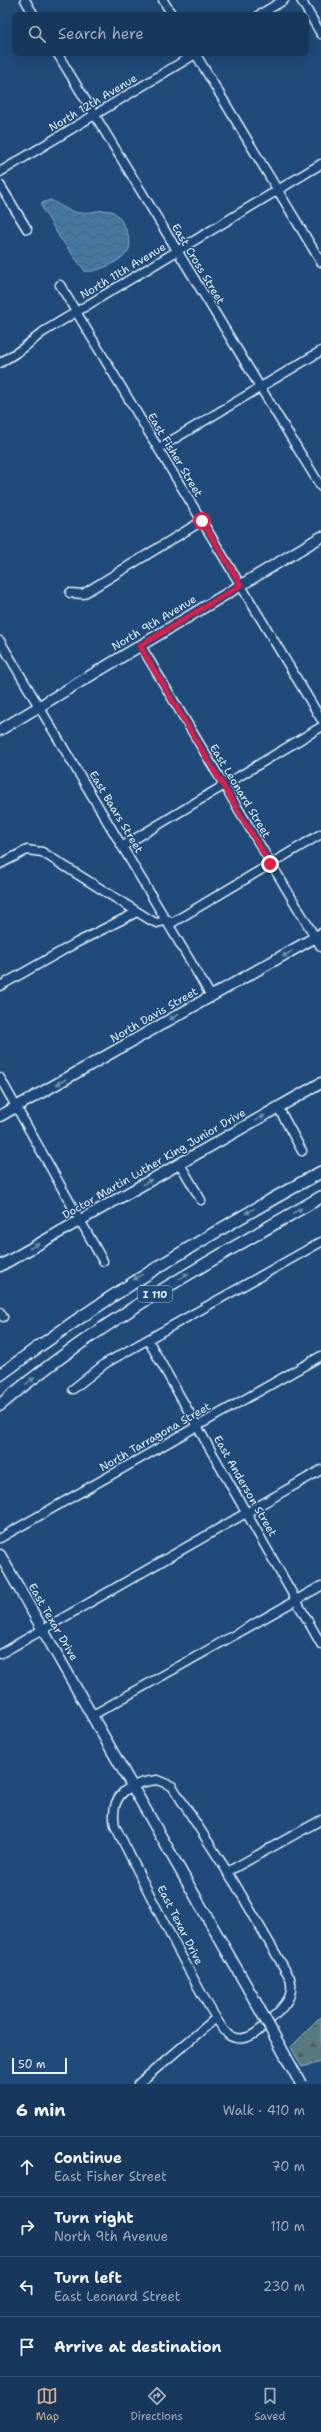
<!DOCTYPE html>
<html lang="en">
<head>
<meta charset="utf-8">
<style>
	body { margin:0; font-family:"Shantell Sans",sans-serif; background:#203f62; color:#f1f3f6 }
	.scale { position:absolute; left:12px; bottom:10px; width:55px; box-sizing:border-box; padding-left:4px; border:2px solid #e8f1f8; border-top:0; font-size:11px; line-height:14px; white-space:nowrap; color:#e8f1f8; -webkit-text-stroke:3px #1f4a7a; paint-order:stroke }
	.stop { position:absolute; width:12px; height:12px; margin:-9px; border:3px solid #e11d48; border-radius:50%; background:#fff }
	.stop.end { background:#e11d48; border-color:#fff; box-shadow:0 1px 4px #0008 }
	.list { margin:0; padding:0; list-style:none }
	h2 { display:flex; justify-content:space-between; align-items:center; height:52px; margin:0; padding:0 16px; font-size:17px }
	h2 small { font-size:13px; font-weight:400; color:#9eacbb }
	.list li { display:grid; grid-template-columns:26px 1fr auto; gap:12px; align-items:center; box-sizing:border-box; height:60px; padding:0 16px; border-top:1px solid #365272 }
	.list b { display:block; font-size:15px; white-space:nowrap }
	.list p { margin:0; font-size:13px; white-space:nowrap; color:#9eacbb }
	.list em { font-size:13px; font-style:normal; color:#9eacbb }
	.icon { flex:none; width:22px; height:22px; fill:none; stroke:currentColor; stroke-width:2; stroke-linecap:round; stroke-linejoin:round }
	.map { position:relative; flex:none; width:321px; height:2084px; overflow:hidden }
	.search { position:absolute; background:#17385c; box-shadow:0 4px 16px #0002; left:12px; right:12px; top:12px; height:44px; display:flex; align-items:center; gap:10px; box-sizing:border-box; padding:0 14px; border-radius:8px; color:#9eacbb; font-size:15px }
	.sheet { height:292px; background:#17385c }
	nav { display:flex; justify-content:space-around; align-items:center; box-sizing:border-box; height:56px; border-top:1px solid #365272; background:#17385c; font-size:11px; color:#9eacbb }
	nav a { display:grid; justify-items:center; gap:2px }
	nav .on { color:#d6ab8b }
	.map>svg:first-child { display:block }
	.forest { fill:url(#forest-firs); stroke:#a0b6bc }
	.water { fill:url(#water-waves); stroke:#86a8c4 }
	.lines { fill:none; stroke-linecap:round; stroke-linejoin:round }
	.minor-casing { stroke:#e8f1f8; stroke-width:11 }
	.major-casing { stroke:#e8f1f8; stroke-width:13 }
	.highway-casing { stroke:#e8f1f8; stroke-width:14 }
	.minor { stroke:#1f4a7a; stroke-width:8 }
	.major { stroke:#1f4a7a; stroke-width:10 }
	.highway { stroke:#1f4a7a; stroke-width:11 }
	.major-bridge-casing { stroke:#e8f1f8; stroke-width:13; stroke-linecap:butt }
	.major-bridge { stroke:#1f4a7a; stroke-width:10 }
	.oneway { fill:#6f8dac }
	.route { stroke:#e11d48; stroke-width:5 }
	.labels { text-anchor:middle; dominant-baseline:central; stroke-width:3; stroke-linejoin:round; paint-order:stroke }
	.shield { fill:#1f4a7a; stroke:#acbfd2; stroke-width:1 }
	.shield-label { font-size:10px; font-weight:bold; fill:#e8f1f8 }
	.street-label { font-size:11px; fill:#e8f1f8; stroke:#1f4a7a }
</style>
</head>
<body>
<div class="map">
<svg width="321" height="2084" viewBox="0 0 321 2084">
	<defs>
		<pattern id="forest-firs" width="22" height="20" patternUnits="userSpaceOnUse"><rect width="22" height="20" fill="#587a7f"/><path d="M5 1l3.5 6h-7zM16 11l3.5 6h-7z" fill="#4f6164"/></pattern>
		<pattern id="water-waves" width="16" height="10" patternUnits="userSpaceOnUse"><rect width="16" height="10" fill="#4577a2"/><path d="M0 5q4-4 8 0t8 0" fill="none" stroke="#466076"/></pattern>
	</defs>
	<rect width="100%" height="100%" fill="#1f4a7a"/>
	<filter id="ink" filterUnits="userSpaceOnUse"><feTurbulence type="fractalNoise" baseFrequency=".025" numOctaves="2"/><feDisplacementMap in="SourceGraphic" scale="8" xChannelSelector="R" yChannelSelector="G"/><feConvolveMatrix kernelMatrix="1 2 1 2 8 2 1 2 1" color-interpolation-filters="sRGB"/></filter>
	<g filter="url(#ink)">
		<path class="forest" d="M321,2017v45l-19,5 -11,-20z"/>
		<path class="water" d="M50,200c11,5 20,13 32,13 8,0 26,-6 33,0 7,6 18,27 14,36 -4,11 -34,25 -44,22l-25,-33 -18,-30v-5z"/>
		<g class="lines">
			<defs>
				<path id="minor" d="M25,0l9,15
					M163,0l9,15
					M301,0l20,34
					M259,15l25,-15
					M57,53l264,434
					M195,53l126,209
					M0,172l197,-119
					M0,185l27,44
					M60,285l261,434
					M0,363l22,-14 21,-17 278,-168
					M159,448l162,-97
					M70,593l13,1 119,-73
					M0,641l211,355
					M141,646l180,301
					M123,846l198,-119
					M0,864l27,-14 15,2 110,69 5,2 11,-3
					M170,924l151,-90
					M0,986l76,-43 61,-31
					M0,1078l103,183
					M278,1107l24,44
					M180,1164l21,36
					M0,1312l3,5
					M148,1340l173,304
					M73,1389l33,-26 215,-121
					M0,1538l321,-182
					M0,1654l321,-184
					M93,1715l228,-129
					M157,1780l15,6 62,96 56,96c4,15 -2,24 -12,34 -13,12 -28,34 -48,24 -16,-8 -100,-182 -115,-210 -6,-32 14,-43 42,-46z
					M227,1872l94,-52
					M138,2084l78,-66"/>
				<path id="major" d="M0,730l321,-193
					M0,1116l321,-182
					M0,1266l321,-183
					M0,1555l254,444"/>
				<path id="highway" d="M0,1375c104,-78 207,-140 321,-203
					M0,1405c98,-83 210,-144 321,-208"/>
			</defs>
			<use href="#minor" class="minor-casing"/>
			<use href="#major" class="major-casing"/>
			<use href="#highway" class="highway-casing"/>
			<use href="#minor" class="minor"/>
			<use href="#major" class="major"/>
			<use href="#highway" class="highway"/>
			<defs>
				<path id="major-bridge" d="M254,1999l47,85"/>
			</defs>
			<use href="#major-bridge" class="major-bridge-casing"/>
			<use href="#major-bridge" class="major-bridge"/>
		</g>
		<defs><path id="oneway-solid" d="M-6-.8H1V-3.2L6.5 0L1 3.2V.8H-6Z"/></defs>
		<g class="oneway">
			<use href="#oneway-solid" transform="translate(287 954) rotate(151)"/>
			<use href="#oneway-solid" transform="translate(174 1017) rotate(150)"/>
			<use href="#oneway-solid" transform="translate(61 1082) rotate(150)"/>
			<use href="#oneway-solid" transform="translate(260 1118) rotate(-30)"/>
			<use href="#oneway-solid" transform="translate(147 1182) rotate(-30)"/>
			<use href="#oneway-solid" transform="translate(250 1211) rotate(151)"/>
			<use href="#oneway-solid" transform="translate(297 1211) rotate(-29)"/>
			<use href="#oneway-solid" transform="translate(34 1246) rotate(-30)"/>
			<use href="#oneway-solid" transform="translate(184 1276) rotate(-31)"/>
			<use href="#oneway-solid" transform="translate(138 1277) rotate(148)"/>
			<use href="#oneway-solid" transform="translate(30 1381) rotate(-37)"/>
		</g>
	</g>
	<g class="lines" filter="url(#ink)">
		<path class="route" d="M202,521l39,64 -101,61 130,218"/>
	</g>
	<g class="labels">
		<rect class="shield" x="138" y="1286" width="34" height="16" rx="3"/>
		<g class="shield-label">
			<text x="155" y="1294">I 110</text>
		</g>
		<g class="street-label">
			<text transform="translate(93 103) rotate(-31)">North 12th Avenue</text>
			<text transform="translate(198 264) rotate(59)">East Cross Street</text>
			<text transform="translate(123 271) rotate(-31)">North 11th Avenue</text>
			<text transform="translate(175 455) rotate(59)">East Fisher Street</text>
			<text transform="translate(154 623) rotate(-31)">North 9th Avenue</text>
			<text transform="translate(240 791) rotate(59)">East Leonard Street</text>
			<text transform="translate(116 812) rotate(59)">East Baars Street</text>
			<text transform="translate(154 1015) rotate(-30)">North Davis Street</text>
			<text transform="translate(154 1164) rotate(-30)">Doctor Martin Luther King Junior Drive</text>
			<text transform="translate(155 1437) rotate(-30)">North Tarragona Street</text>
			<text transform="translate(245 1486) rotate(60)">East Anderson Street</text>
			<text transform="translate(53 1622) rotate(60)">East Texar Drive</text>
			<text transform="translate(180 1925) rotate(63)">East Texar Drive</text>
		</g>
	</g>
</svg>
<div class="scale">50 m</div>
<div class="stop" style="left:202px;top:521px"></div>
<div class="stop end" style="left:270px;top:864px"></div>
<div class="search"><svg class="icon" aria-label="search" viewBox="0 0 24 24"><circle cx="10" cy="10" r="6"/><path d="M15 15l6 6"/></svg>Search here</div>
</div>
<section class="sheet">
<h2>6 min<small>Walk · 410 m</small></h2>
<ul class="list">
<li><svg class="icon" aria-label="ahead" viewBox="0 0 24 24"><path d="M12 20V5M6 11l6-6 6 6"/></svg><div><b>Continue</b><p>East Fisher Street</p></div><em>70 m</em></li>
<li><svg class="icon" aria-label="right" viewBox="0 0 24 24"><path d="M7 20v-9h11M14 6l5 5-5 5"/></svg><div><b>Turn right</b><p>North 9th Avenue</p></div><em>110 m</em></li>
<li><svg class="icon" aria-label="left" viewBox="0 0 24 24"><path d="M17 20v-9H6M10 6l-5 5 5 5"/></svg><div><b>Turn left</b><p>East Leonard Street</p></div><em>230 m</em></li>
<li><svg class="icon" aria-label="arrive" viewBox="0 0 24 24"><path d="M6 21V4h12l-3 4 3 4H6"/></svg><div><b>Arrive at destination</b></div></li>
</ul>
</section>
<nav>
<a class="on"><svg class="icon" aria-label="map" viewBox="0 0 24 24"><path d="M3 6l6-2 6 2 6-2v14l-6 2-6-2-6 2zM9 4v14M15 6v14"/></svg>Map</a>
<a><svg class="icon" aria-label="directions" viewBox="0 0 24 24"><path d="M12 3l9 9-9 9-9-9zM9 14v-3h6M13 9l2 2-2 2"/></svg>Directions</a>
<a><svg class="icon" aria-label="saved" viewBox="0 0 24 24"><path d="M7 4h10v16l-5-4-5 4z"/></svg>Saved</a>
</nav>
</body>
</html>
